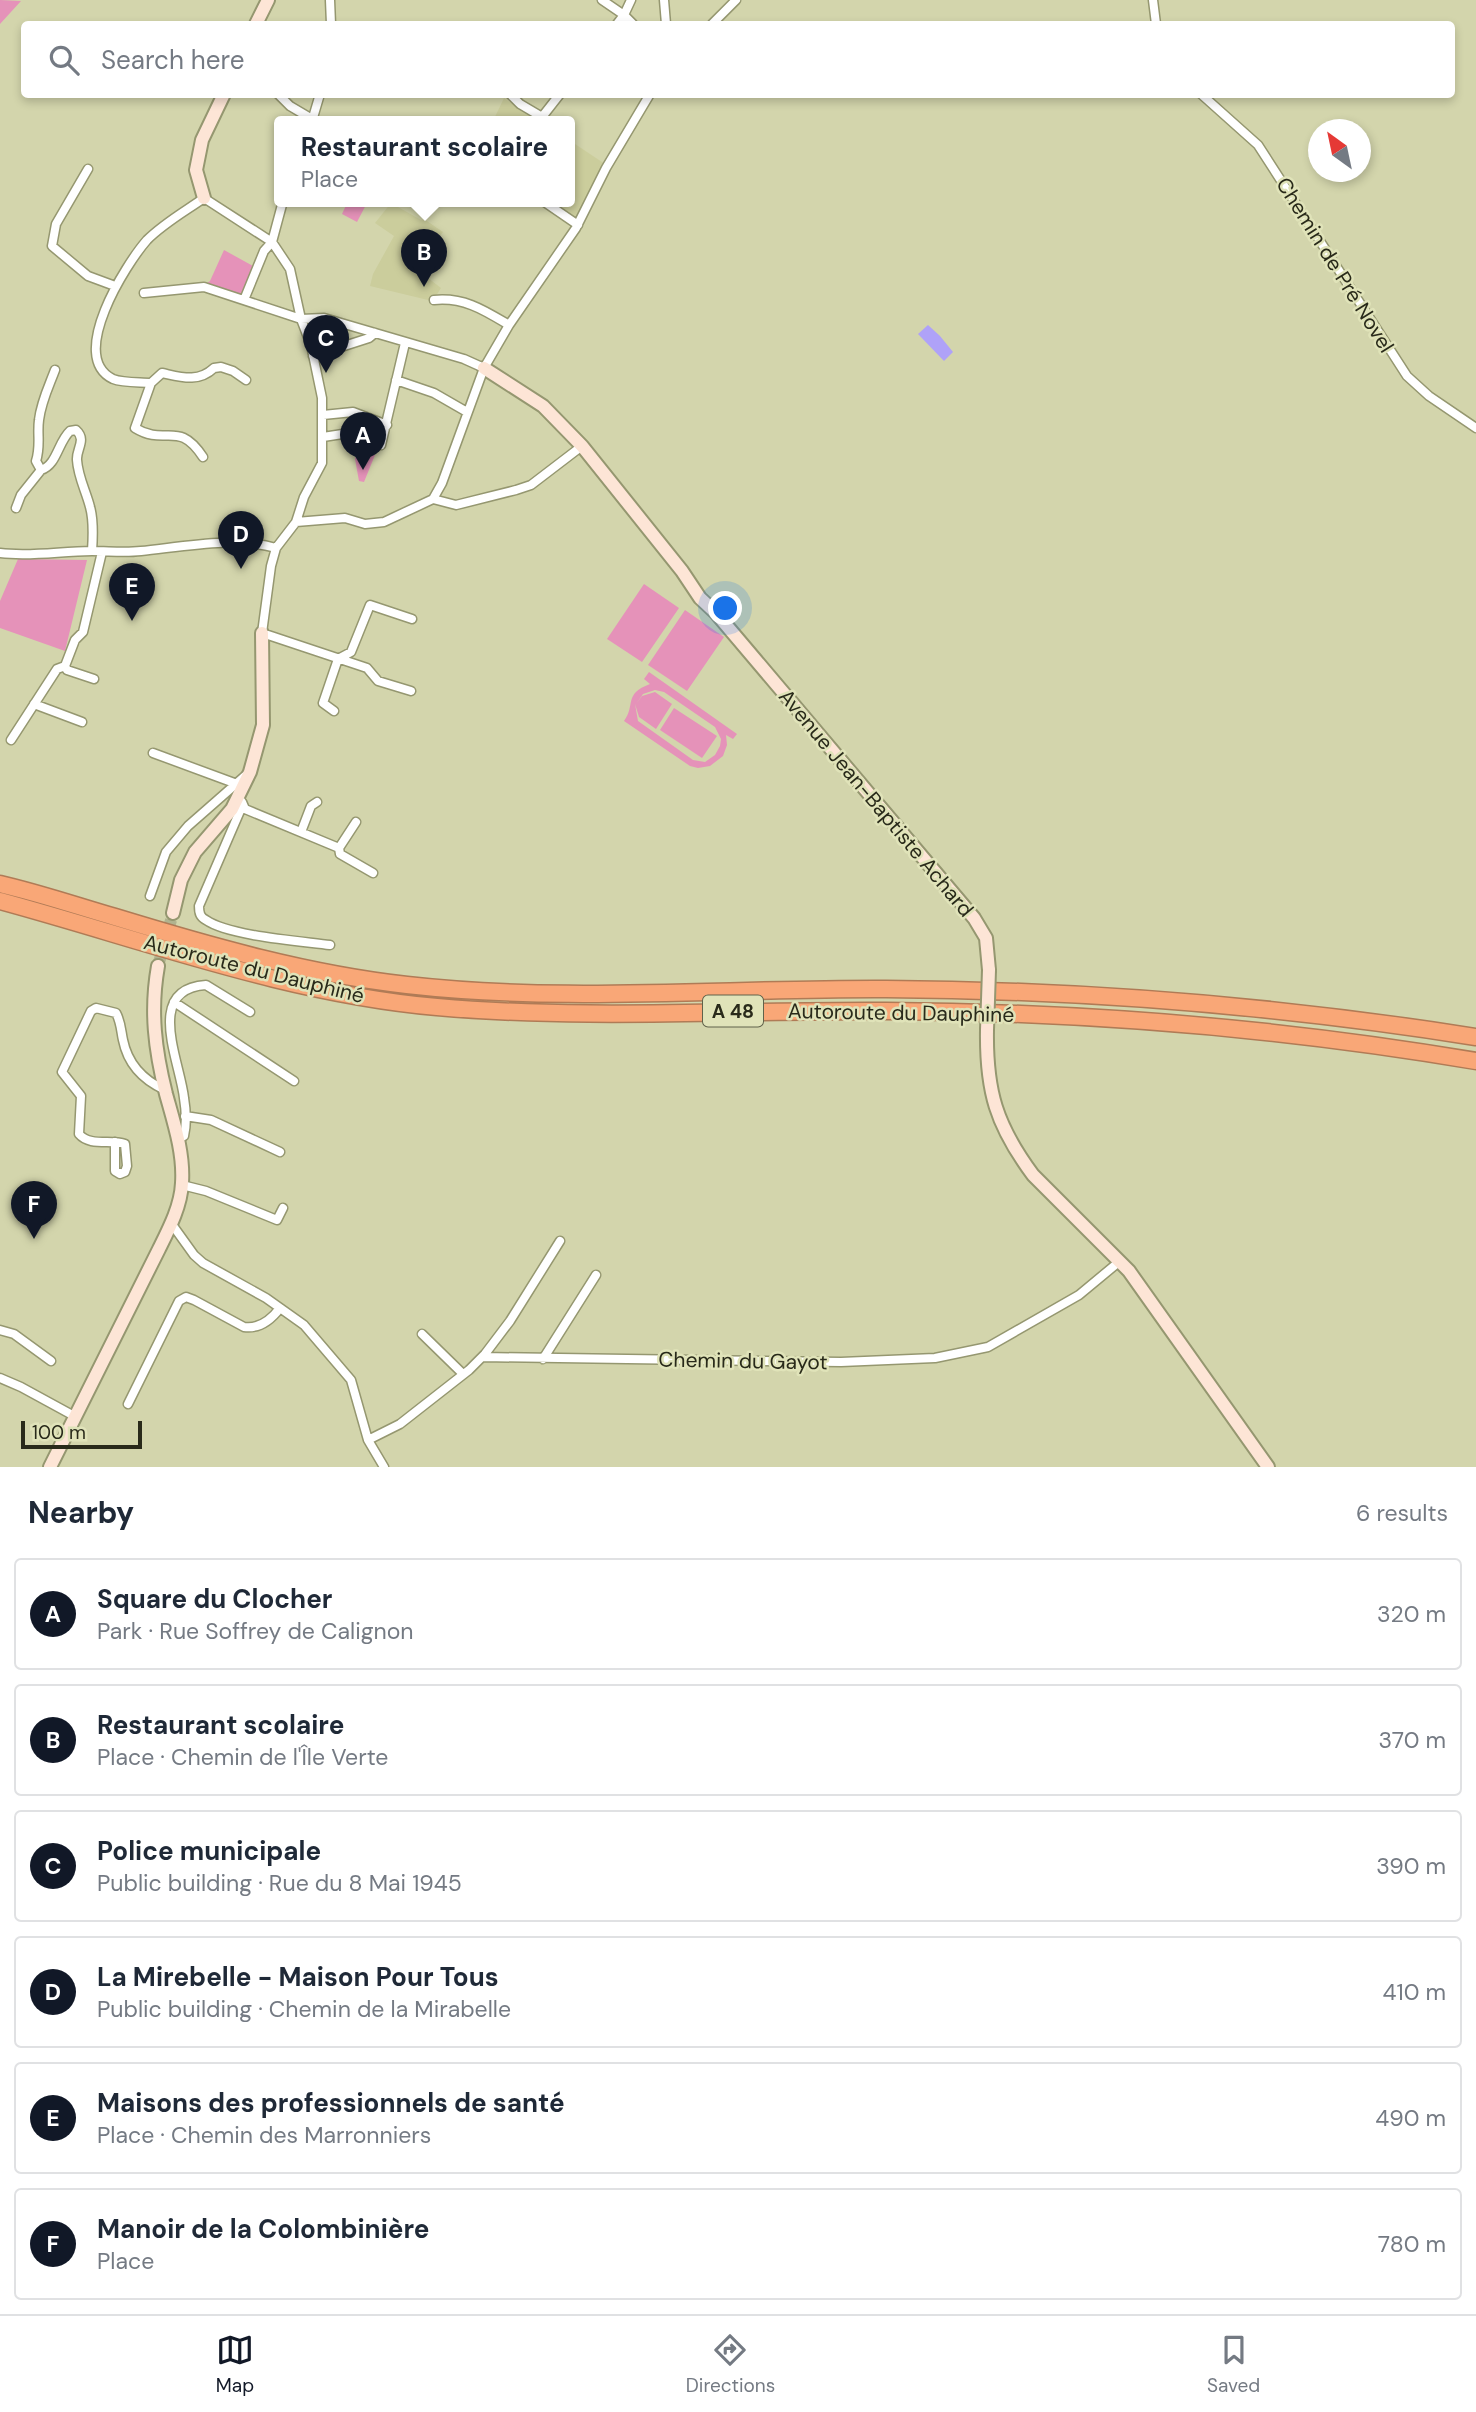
<!DOCTYPE html>
<html lang="en">
<head>
<meta charset="utf-8">
<style>
	body { margin:0; font-family:"DM Sans",sans-serif; background:#f6f6f7; color:#1f2937 }
	.compass { position:absolute; left:1308px; top:119px; width:63px; height:63px; border-radius:50%; background:#fff; box-shadow:0 4px 10px #0003; rotate:327deg }
	.scale { position:absolute; left:21px; bottom:18px; width:121px; box-sizing:border-box; padding-left:7px; border:4px solid #292a1a; border-top:0; font-size:19px; line-height:24px; white-space:nowrap; color:#292a1a; -webkit-text-stroke:5px #e0e3b9; paint-order:stroke }
	.you { position:absolute; left:726px; top:609px; width:24px; height:24px; margin:-18px; border:5px solid #fff; border-radius:50%; background:#1a73e8; box-shadow:0 0 0 10px #1a73e833 }
	.badge { display:grid; place-items:center; width:46px; height:46px; border-radius:50%; background:#111827; color:#fff; font-size:23px; font-weight:700 }
	.pin { position:absolute; translate:-50% -58px; filter:drop-shadow(0 2px 4px #0008) }
	.pin::after { content:''; position:absolute; top:37px; width:24px; height:21px; background:inherit; clip-path:polygon(0 0,100% 0,50% 100%) }
	.popup { position:absolute; left:274px; top:116px; width:301px; height:91px; box-sizing:border-box; display:grid; place-content:center; border-radius:7px; background:#fff; filter:drop-shadow(0 2px 5px #0005); font-size:23px; white-space:nowrap; color:#747a83 }
	.popup b { font-size:26px; color:#1f2937 }
	.popup::after { content:''; position:absolute; left:50%; top:100%; margin-left:-14px; border:14px solid transparent; border-top-color:#fff }
	.list { margin:0; padding:0; list-style:none }
	h2 { display:flex; justify-content:space-between; align-items:center; height:91px; margin:0; padding:0 28px; font-size:30px }
	h2 small { font-size:23px; font-weight:400; color:#747a83 }
	.list li { display:grid; grid-template-columns:46px 1fr auto; gap:21px; align-items:center; box-sizing:border-box; height:112px; margin:0 14px 14px; padding:0 14px; border:2px solid #e0e1e3; border-radius:7px }
	.list b { display:block; font-size:26px; white-space:nowrap }
	.list p { margin:0; font-size:23px; white-space:nowrap; color:#747a83 }
	.list em { font-size:23px; font-style:normal; color:#747a83 }
	.icon { flex:none; width:38px; height:38px; fill:none; stroke:currentColor; stroke-width:2; stroke-linecap:round; stroke-linejoin:round }
	.map { position:relative; flex:none; width:1476px; height:1467px; overflow:hidden }
	.search { position:absolute; background:#fff; box-shadow:0 4px 10px #0003; left:21px; right:21px; top:21px; height:77px; display:flex; align-items:center; gap:18px; box-sizing:border-box; padding:0 24px; border-radius:7px; color:#747a83; font-size:26px }
	.sheet { height:847px; background:#fff }
	nav { display:flex; justify-content:space-around; align-items:center; box-sizing:border-box; height:98px; border-top:2px solid #e0e1e3; background:#fff; font-size:19px; color:#747a83 }
	nav a { display:grid; justify-items:center; gap:4px }
	nav .on { color:#111827 }
	.map>svg:first-child { display:block }
	.built { fill:#cbcd9c }
	.green { fill:#e592b9; fill-rule:evenodd }
	.water { fill:#afa2f8 }
	.lines { fill:none; stroke-linecap:round; stroke-linejoin:round }
	.secondary-tunnel { stroke:#b1b38f; stroke-width:12; stroke-dasharray:12 6; stroke-linecap:butt }
	.street-casing { stroke:#959770; stroke-width:11 }
	.secondary-casing { stroke:#959770; stroke-width:16 }
	.highway-casing { stroke:#b07b56; stroke-width:19 }
	.street { stroke:#fff; stroke-width:8 }
	.secondary { stroke:#fde5d6; stroke-width:12 }
	.highway { stroke:#f9a777; stroke-width:16 }
	.secondary-bridge-casing { stroke:#959770; stroke-width:16; stroke-linecap:butt }
	.secondary-bridge { stroke:#fde5d6; stroke-width:12 }
	.labels { text-anchor:middle; dominant-baseline:central; stroke-width:5; stroke-linejoin:round; paint-order:stroke }
	.shield { fill:#e0e3b9; stroke:#60624a; stroke-width:2 }
	.shield-label { font-size:19px; font-weight:bold; fill:#292a1a }
	.street-label { font-size:21px; fill:#292a1a; stroke:#e0e3b9 }
</style>
</head>
<body>
<div class="map">
<svg width="1476" height="1467" viewBox="0 0 1476 1467">
	<rect width="100%" height="100%" fill="#d3d5ac"/>
	<path class="built" d="M504,98l35,23h-46z
		M569,140l36,24 -28,57 -29,-20h21z
		M391,203l30,17 3,-1 19,13 -28,36 26,20 -7,11 -6,1 -58,-14 3,-12 21,-38 -19,-13z"/>
	<path class="green" d="M0,0l21,1 -21,23z
		M348,201h20l-11,21 -15,-8z
		M224,250l29,16 -13,30 -34,-12 4,-3z
		M359,449l16,6 -11,27 -5,-1 -4,-22z
		M18,559l69,1 -22,91 -65,-23v-27z
		M644,584l35,24 -37,54 -35,-23z
		M685,610l39,27 -37,54 -39,-26z
		M649,672l88,62 -4,5 -7,-4 1,10 -4,11 -13,10 -12,2 -8,-2 -66,-45c12,-16 -1,-27 26,-37l-6,-5zM655,690l9,2 51,35 6,12 -1,7 -5,9 -10,7 -12,-2 -55,-39 -3,-17 4,13 17,12 16,-25 -17,-12 -13,4 -6,8 7,-10z
		M674,708l43,28 -15,22 -42,-28z"/>
	<path class="water" d="M928,325l12,11 13,16 -9,9 -26,-27z"/>
	<g class="lines">
		<path class="secondary-tunnel" d="M158,966l15,-53"/>
		<defs>
			<path id="street" d="M330,0l1,24
				M602,0l22,15 -7,9
				M631,0l-7,15 9,9
				M664,0l2,24
				M1153,0l3,24
				M712,24l24,-24
				M278,94l12,12 22,13
				M510,94l10,10 22,13 18,-23
				M1201,94l57,51 149,231 22,20 47,32
				M312,121l8,-27
				M88,169l-32,55 -4,22 36,30 27,10
				M543,201l35,24
				M144,293l60,-6 97,32 23,-1 140,41 20,9
				M244,300l20,-49 8,-9 11,-41
				M434,300c30,-3 50,10 75,25
				M313,356l56,-18 6,-5
				M55,370c-6,16 -14,32 -16,50 -2,14 2,26 -3,41l5,9c16,-5 17,-28 29,-39l6,-1c11,10 0,19 1,30 1,17 9,31 13,47 4,14 3,30 2,44
				M396,380l38,13 33,19
				M151,383l11,-10c19,4 36,10 52,-5l7,-1 12,4 13,9
				M323,415l30,-3 34,13
				M323,437l26,-4 32,12 24,-102
				M203,457c-25,-38 -37,-10 -68,-29l16,-45c-11,-1 -28,0 -38,-4 -46,-22 13,-115 34,-139 17,-17 37,-28 57,-42l68,44 18,27 11,50 10,26 11,53v65l-18,34 -8,25 -20,26 -5,18 -9,67 105,35 11,13 33,10
				M433,499l9,-16 42,-115 25,-43 67,-97 30,-60 44,-74
				M433,499l23,6 60,-15 15,-5 51,-39
				M16,508l5,-13 20,-25
				M296,522l49,-4 20,6 19,-2 49,-23
				M0,553c31,4 61,-2 92,-2 17,0 32,2 49,0 40,-4 96,-15 135,-3
				M65,666l2,4 27,9
				M34,704l48,18
				M334,711l-11,-8 15,-44 13,-7 19,-47 42,14
				M11,740l46,-71 8,-3 10,-26 8,-8 19,-80
				M153,753l84,31
				M239,799l1,12 -41,95c0,7 1,11 7,14 23,16 94,21 124,25
				M242,802l3,7 94,39 17,-26
				M301,832l10,-26 6,-4
				M339,848l1,6 33,19
				M150,896l16,-44 22,-26 57,-50
				M174,1002l120,79
				M185,1116l26,4 69,32
				M178,1139l6,-3c3,-13 2,-26 0,-38 -4,-37 -40,-109 22,-113l44,27
				M115,1142v29l5,3 5,-2 2,-6 -2,-22c-14,-5 -35,3 -46,-10l2,-38 -19,-24 29,-61 5,-3 20,5c5,9 5,18 7,27 5,25 20,40 42,50
				M182,1185l24,6 71,29 6,-12
				M171,1223l23,32 9,8 63,35 38,27 47,55 17,60 16,27
				M0,1330l14,4 37,27
				M422,1334l41,40
				M483,1357l358,5 94,-4 53,-11 91,-52 41,-34
				M543,1359l53,-84
				M0,1378l21,9 55,30
				M128,1404l51,-103 7,-4 8,3 50,27c15,2 27,-7 36,-19
				M368,1440l32,-16 69,-54 16,-16 25,-33 50,-80"/>
			<path id="secondary" d="M256,24l12,-24
				M204,198l-8,-28 6,-30 22,-46
				M484,368l59,38 39,40 100,125 18,27 16,15 258,305 12,20 3,32
				M173,913l8,-33 14,-28 37,-43 18,-37 13,-47 -1,-92
				M987,1030c-1,61 9,95 46,145l96,96 139,196
				M50,1467l109,-218c10,-20 22,-43 23,-66 2,-30 -8,-60 -16,-89 -11,-44 -16,-83 -8,-128"/>
			<path id="highway" d="M0,884c39,9 77,22 115,33 95,29 193,57 292,68 159,18 320,3 479,4 199,1 394,17 590,48
				M0,901c144,39 287,93 437,106 149,13 300,3 449,4 198,1 395,17 590,50"/>
		</defs>
		<use href="#street" class="street-casing"/>
		<use href="#secondary" class="secondary-casing"/>
		<use href="#highway" class="highway-casing"/>
		<use href="#street" class="street"/>
		<use href="#secondary" class="secondary"/>
		<use href="#highway" class="highway"/>
		<defs>
			<path id="secondary-bridge" d="M987,1030l2,-60"/>
		</defs>
		<use href="#secondary-bridge" class="secondary-bridge-casing"/>
		<use href="#secondary-bridge" class="secondary-bridge"/>
	</g>
	<g class="labels">
		<rect class="shield" x="703" y="995.5" width="60" height="31" rx="5"/>
		<g class="shield-label">
			<text x="733" y="1011">A 48</text>
		</g>
		<g class="street-label">
			<text transform="translate(1335 265) rotate(58)">Chemin de Pré Novel</text>
			<text transform="translate(876 803) rotate(50)">Avenue Jean-Baptiste Achard</text>
			<text transform="translate(254 969) rotate(14)">Autoroute du Dauphiné</text>
			<text transform="translate(901 1013) rotate(1)">Autoroute du Dauphiné</text>
			<text transform="translate(743 1361) rotate(1)">Chemin du Gayot</text>
		</g>
	</g>
</svg>
<svg class="compass" viewBox="-18 -18 36 36"><path d="M0-13l5 13h-10z" fill="#e53935"/><path d="M0 13l5-13h-10z" fill="#747a83"/></svg>
<div class="scale">100 m</div>
<div class="you"></div>
<div class="pin badge" style="left:363px;top:470px">A</div>
<div class="pin badge" style="left:424px;top:287px">B</div>
<div class="popup"><b>Restaurant scolaire</b>Place</div>
<div class="pin badge" style="left:326px;top:373px">C</div>
<div class="pin badge" style="left:241px;top:569px">D</div>
<div class="pin badge" style="left:132px;top:621px">E</div>
<div class="pin badge" style="left:34px;top:1239px">F</div>
<div class="search"><svg class="icon" aria-label="search" viewBox="0 0 24 24"><circle cx="10" cy="10" r="6"/><path d="M15 15l6 6"/></svg>Search here</div>
</div>
<section class="sheet">
<h2>Nearby<small>6 results</small></h2>
<ul class="list">
<li><span class="badge">A</span><div><b>Square du Clocher</b><p>Park · Rue Soffrey de Calignon</p></div><em>320 m</em></li>
<li><span class="badge">B</span><div><b>Restaurant scolaire</b><p>Place · Chemin de l'Île Verte</p></div><em>370 m</em></li>
<li><span class="badge">C</span><div><b>Police municipale</b><p>Public building · Rue du 8 Mai 1945</p></div><em>390 m</em></li>
<li><span class="badge">D</span><div><b>La Mirebelle - Maison Pour Tous</b><p>Public building · Chemin de la Mirabelle</p></div><em>410 m</em></li>
<li><span class="badge">E</span><div><b>Maisons des professionnels de santé</b><p>Place · Chemin des Marronniers</p></div><em>490 m</em></li>
<li><span class="badge">F</span><div><b>Manoir de la Colombinière</b><p>Place</p></div><em>780 m</em></li>
</ul>
</section>
<nav>
<a class="on"><svg class="icon" aria-label="map" viewBox="0 0 24 24"><path d="M3 6l6-2 6 2 6-2v14l-6 2-6-2-6 2zM9 4v14M15 6v14"/></svg>Map</a>
<a><svg class="icon" aria-label="directions" viewBox="0 0 24 24"><path d="M12 3l9 9-9 9-9-9zM9 14v-3h6M13 9l2 2-2 2"/></svg>Directions</a>
<a><svg class="icon" aria-label="saved" viewBox="0 0 24 24"><path d="M7 4h10v16l-5-4-5 4z"/></svg>Saved</a>
</nav>
</body>
</html>
